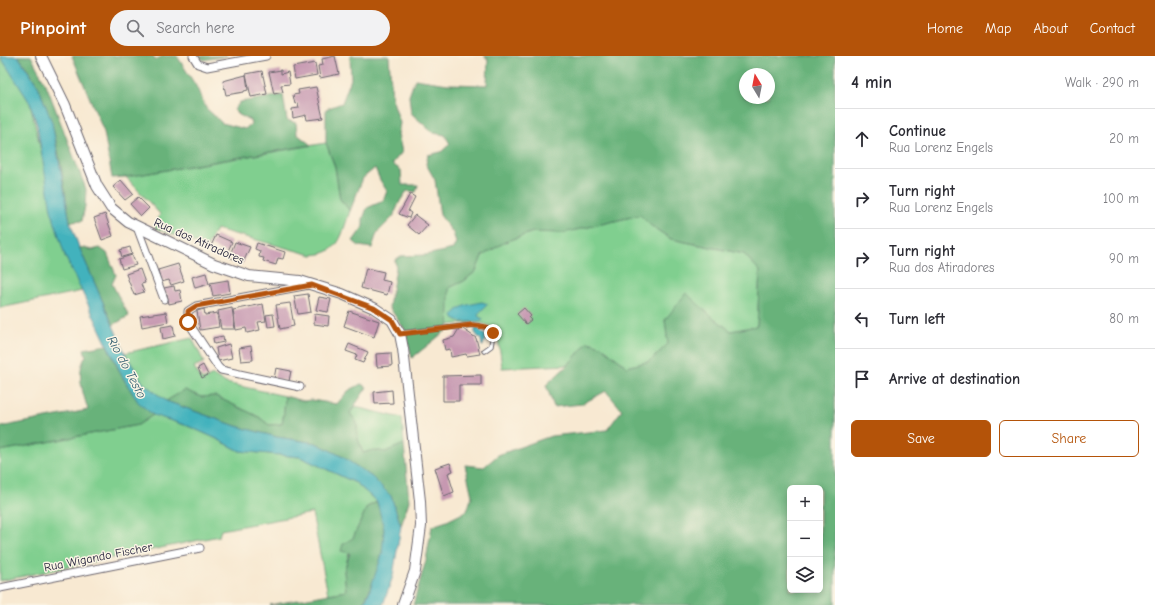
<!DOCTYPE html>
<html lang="en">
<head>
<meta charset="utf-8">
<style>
	body { margin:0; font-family:"Comic Neue",sans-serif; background:#f2f2f3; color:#2b2b33 }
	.controls { position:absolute; right:12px; bottom:12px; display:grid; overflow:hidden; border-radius:6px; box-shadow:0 2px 6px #0003 }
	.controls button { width:36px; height:36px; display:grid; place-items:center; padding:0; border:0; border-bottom:1px solid #e1e1e2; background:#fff; color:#2b2b33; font:20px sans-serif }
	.compass { position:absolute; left:739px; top:12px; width:36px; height:36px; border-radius:50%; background:#fff; box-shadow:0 2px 6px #0003; rotate:350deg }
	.stop { position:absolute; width:12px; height:12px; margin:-9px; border:3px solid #b45309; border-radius:50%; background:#fff }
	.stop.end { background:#b45309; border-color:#fff; box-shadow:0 1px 4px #0008 }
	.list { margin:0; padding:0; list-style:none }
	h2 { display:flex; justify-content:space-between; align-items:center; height:52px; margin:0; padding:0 16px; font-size:17px }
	h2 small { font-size:13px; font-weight:400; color:#7c7c81 }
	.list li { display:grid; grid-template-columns:26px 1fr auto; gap:12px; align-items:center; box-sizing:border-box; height:60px; padding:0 16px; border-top:1px solid #e1e1e2 }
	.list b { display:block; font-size:15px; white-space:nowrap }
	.list p { margin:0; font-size:13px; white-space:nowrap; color:#7c7c81 }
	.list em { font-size:13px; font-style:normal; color:#7c7c81 }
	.actions { display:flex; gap:8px; padding:12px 16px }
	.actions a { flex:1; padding:9px 0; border:1px solid #b45309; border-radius:6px; text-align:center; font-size:14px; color:#b45309 }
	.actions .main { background:#b45309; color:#fff }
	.icon { flex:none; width:22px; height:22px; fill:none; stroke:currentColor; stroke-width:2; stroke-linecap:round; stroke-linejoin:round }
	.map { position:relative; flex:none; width:835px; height:549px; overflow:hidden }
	header { display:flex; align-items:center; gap:24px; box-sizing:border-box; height:56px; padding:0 20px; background:#b45309; color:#fff }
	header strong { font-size:19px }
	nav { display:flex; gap:22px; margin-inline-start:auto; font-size:14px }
	.search { width:280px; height:36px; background:#f2f2f3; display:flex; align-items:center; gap:10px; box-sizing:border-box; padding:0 14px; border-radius:22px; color:#7c7c81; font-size:15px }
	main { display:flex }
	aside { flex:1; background:#fff }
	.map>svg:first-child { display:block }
	.green { fill:#80cf8f; stroke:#517865 }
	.forest { fill:#68b27a; stroke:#456a5a; fill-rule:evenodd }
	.water { fill:#43b2bd; stroke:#326a7c }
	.building { fill:#c698b1 }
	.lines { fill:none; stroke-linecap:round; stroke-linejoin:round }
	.lane-casing { stroke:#6d6870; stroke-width:5.5 }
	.street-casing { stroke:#6d6870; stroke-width:9 }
	.secondary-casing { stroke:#6d6870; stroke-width:12 }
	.lane { stroke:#fff; stroke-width:3.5 }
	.street { stroke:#fff; stroke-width:7 }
	.secondary { stroke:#fff; stroke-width:10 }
	.route { stroke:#b45309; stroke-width:5 }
	.labels { text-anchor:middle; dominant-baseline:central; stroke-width:3; stroke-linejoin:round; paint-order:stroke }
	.street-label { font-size:12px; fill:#22223b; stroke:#fcf5e5 }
	.water-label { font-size:13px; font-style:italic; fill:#2f5c6f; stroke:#fcf5e5 }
</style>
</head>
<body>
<header>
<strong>Pinpoint</strong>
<div class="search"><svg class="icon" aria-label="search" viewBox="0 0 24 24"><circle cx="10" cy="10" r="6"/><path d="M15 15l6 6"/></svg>Search here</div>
<nav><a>Home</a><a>Map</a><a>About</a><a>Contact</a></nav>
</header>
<main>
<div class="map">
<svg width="835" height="549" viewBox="0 0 835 549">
	<rect width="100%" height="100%" fill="#fcf5e5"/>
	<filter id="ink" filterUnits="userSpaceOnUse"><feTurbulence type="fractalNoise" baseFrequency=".025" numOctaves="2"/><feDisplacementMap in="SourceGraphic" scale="8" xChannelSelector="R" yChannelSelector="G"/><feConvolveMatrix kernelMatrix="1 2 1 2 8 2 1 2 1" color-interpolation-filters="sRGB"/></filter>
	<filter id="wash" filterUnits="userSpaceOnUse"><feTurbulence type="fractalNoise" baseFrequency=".012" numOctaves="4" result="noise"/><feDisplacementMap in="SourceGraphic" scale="16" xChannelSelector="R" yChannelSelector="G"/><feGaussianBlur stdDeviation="0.9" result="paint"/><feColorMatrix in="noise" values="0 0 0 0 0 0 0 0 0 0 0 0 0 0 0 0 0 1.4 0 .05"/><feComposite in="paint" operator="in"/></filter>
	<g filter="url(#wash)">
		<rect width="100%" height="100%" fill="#f8e9d2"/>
		<path class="green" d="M0,1l14,19 16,27 35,153 17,35 -82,17z
			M326,87l9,24 5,32 10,12c-9,24 -9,42 -38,44l-96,-26 -9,18 -52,-19 5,-14 -34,-37z
			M640,159l10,10 21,14 73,15 16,17 -3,55 -26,5 -21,-16 -45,5 3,24 -18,17 -23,6 -26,-21 -13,-4 -20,23 -66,3c-5,-44 -5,-49 -53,-43l-2,-15 2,-22 15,-7 12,-10 6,-15 23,-14 28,-10 30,1z
			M192,282l12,24 -10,5 8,13 11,-5 13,8 59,13 -1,16 -2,12 -13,1 -10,-8 -44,-21 -14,1 -16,-7 -19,11 -23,-18 -18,-30z
			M355,351l47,11 2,26 -19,8 -12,-2 -10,3 -5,-14 -1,-16 -7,-10z
			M153,359l35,11 27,12 25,13 60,6 56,26 21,19 -10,5 -14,31 -9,33 2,20 -18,3 -16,-81 -91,17 -2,6 -219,45v-130l138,-26z"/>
		<path class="forest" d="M18,0h13l16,31 39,102 -1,17 -3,15 -12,1c-10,-57 -14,-120 -52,-166z
			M72,0h81l2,4 8,-4h14l19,30 10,22 16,15 23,6 6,-5 -1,-4 -11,-5 -5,-5 6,-8 43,-7 4,25 9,3 1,11 14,11 -185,32 -14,1 -8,-46z
			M199,0h28l-24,4z
			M350,0h39l3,42 8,25 -2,11 4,18 -10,12 9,6 1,15h16l-2,7 -9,-1 -7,10 -7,16 -16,16 -5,15 -13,-2 -6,-5 10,-14v-8l4,-11 16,-7 4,-10 -7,-11 -5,-12 -12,10 -13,33 -10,-12 -5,-32 -9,-24v-34l16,-6 9,-24z
			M484,0h351v549h-422l13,-45 6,-34 15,-5 20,-10 5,-15 -7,-31 19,2 14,-12 53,-19 56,-6 15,-20 -16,-19 -24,13 -28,3 -8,-22 22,-20 20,-23 13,4 26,21 23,-6 18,-17 -3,-24 21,-27 24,22 21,16 26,-5 3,-55 -16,-17 -73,-15 -21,-14 -10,-10 -77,18 -30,-1 -28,10 -23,14 -6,15 -12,10 -15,7c0,7 0,38 -1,41l-36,29 -7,-28 -16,-23 7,-39 -1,-8 6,-4 25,-1 27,-6 3,-7 -3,-9 -13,-18 -5,-35 -9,-16 2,-9 13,-3 9,-8 -5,-9 -12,-2 -22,-20 -2,-17 6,-17 33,5 39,1 1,-26zM745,18h24v24h-24zM790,432h30v102h-30z
			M79,191l13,3 8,-2 7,5 9,22 -4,9 17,32 -16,9z
			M107,289c13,28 22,49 46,70l-15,10 -138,26v-24l88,-17c-5,-18 -13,-37 -2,-54l-2,-7z
			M361,328l6,3 -17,26 7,10 1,16 5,14 10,-3 12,2 19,-8 5,57 -8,25 -10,-30 -19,-19 -29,-20 -27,-14 -39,-6 -41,-11 -70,-25 19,-11 16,7 14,-1 44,21 10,8 13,-1 2,-12 1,-16 19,5 7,-1 26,4 11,-13z
			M377,446c3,9 7,19 7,28 1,25 -10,53 -22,75h-92l76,-14 -2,-20 6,-18 -9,-2 2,-7 10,-6 14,-31z"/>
		<path class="water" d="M0,0h18l20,30 14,36 18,100 9,25 46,106 18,30 23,18 70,25 41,11 39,6 27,14 29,20 19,19 10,30 -8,50 -10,29h-21l6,-10 14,-40 2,-26 -7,-27 -21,-19 -56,-26 -60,-6 -25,-13 -27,-12 -35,-11 -15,-13 -16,-26 -57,-120 -14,-46 -14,-85 -7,-22z
			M482,246l6,2 -10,10 1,3 4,2 -1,2 -20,1 -7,-3 -2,-4c8,-11 17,-10 29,-13z
			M478,272l8,8 -3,10h-1l-1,-6 -6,-7v-4z"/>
		<g id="blocks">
			<path class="building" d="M335,0l4,18 -19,4 -2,-12 5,-1 -1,-6z
				M315,7l2,12 -22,4 -2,-12z
				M281,14v4l7,-2 2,12 -9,1 2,7 -9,2 -5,-22z
				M262,15l5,23 -16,3 -5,-23z
				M246,19l2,15 -4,1v1l-18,3 -3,-14z
				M316,31l7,31 -16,2 -1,-5 -13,3 -1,-9 7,-1 -1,-5 -3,1 -2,-9 6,-1 -1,-4z
				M121,124l12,14 -8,6 -12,-13z
				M410,138l5,3 -7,14 3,2 -2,5 -10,-4z
				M138,141l11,11 -8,8 -11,-12z
				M105,158l8,22 -11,4 -8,-22z
				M415,159l13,10 -9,10 -12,-10z
				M216,179l16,7 -5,11 -16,-7z
				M235,186l15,5 -7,16 -14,-6z
				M257,187l28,9 -2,7 -5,-1 -2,7 -13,-4 1,-3 -5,-1 1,-6 -5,-2z
				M130,191l2,7 -10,3 -2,-7z
				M132,199l4,10 -14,4 -3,-10z
				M178,208l6,17 -13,4 -2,-5 -8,2 -3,-12z
				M366,212l18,4 -2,8 8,2 -3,13 -26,-7z
				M140,213l5,14 -4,1 3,8 -10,3 -8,-21z
				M206,217l3,11 -14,4 -3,-11z
				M228,224l2,13 -17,3 -3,-13z
				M174,230l1,5 5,-1 2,11 -13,3 -2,-10h-2l-1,-6z
				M308,238l3,18 -13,2 -4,-18z
				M319,241l12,2 -3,13 -12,-2z
				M290,247l4,23 -14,3 -4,-24z
				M263,248l3,17 -8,1 2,8 -13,3 -1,-5 -10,2 -3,-20z
				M232,252l3,21h-14l-3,-18z
				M524,252l7,8 -2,2 2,2 -5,4 -9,-10z
				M204,253l1,6 12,-2 2,14 -19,3 -3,-19z
				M349,255l30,10 -5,16 -30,-11z
				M166,256l2,10 -26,5 -2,-11z
				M273,258l2,12 -7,1 -2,-12z
				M315,258l14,2 -1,10 -14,-2z
				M173,269l2,11 -12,3 -2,-12z
				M460,271l16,11 4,16 -13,2 -1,-2 -15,3 -1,-8 -5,1 -2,-10 11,-3z
				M223,280l1,6 -10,2 -1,-6z
				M229,288l3,14 -14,3 -2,-13z
				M349,288l19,8 -5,11 -8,-3 2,-5 -11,-4z
				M251,290l2,14 -12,1 -2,-13z
				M391,297l1,13 -15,1 -1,-13z
				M203,309l5,10 -6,3 -4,-10z
				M276,312l15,3 -2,10 -15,-2z
				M481,319v10h-22v16h-16v-25z
				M392,334l1,13 -18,1 -1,-12z
				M450,407l3,8 -5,2 6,19 -10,4 -9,-28z"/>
		</g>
	</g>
	<g filter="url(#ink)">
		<use href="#blocks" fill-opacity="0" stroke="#6d6870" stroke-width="1"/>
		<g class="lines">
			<defs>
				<path id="lane" d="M401,277l72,-8c8,1 14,2 20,8l-2,13 -7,5"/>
				<path id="street" d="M193,0l5,8 9,3 59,-11
					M137,171l27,72
					M300,331l-79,-17 -3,-3 -30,-45v-11l8,-5 113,-21
					M0,532l200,-40"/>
				<path id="secondary" d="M41,0l24,49 32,81 14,22 17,14 86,42 35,12 51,5 42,13 32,14 18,12 8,14 3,15 17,152 1,25 -6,45 -12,34"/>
			</defs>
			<use href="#lane" class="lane-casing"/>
			<use href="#street" class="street-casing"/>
			<use href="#secondary" class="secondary-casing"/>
			<use href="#lane" class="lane"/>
			<use href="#street" class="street"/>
			<use href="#secondary" class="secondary"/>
		</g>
	</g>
	<g class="lines" filter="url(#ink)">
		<path class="route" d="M188,266v-11l8,-5 116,-21 62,23 18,12 8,14 72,-9 14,2 7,6"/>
	</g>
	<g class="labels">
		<g class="street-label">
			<text transform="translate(199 185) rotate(24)">Rua dos Atiradores</text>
			<text transform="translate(98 501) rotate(-11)">Rua Wigando Fischer</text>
		</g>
		<g class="water-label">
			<text transform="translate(127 311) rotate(62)">Rio do Testo</text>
		</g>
	</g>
</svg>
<div class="controls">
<button>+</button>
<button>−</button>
<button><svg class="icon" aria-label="layers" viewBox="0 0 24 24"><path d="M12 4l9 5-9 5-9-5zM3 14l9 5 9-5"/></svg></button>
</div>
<svg class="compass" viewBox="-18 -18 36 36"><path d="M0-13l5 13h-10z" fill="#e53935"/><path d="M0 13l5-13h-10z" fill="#7c7c81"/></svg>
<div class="stop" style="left:188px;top:266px"></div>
<div class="stop end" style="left:493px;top:277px"></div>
</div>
<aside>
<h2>4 min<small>Walk · 290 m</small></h2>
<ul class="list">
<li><svg class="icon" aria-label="ahead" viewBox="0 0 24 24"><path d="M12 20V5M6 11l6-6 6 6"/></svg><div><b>Continue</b><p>Rua Lorenz Engels</p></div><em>20 m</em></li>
<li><svg class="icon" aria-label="right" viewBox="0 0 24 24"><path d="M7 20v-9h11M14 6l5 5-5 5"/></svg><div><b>Turn right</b><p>Rua Lorenz Engels</p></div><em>100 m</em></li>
<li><svg class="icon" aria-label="right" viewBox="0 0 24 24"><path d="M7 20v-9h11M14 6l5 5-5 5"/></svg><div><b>Turn right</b><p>Rua dos Atiradores</p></div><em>90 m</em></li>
<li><svg class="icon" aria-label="left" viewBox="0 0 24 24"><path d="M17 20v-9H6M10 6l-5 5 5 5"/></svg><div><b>Turn left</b></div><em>80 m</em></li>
<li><svg class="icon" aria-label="arrive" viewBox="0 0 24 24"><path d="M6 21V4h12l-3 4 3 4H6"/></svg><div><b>Arrive at destination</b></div></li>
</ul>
<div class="actions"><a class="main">Save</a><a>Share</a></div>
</aside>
</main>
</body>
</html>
